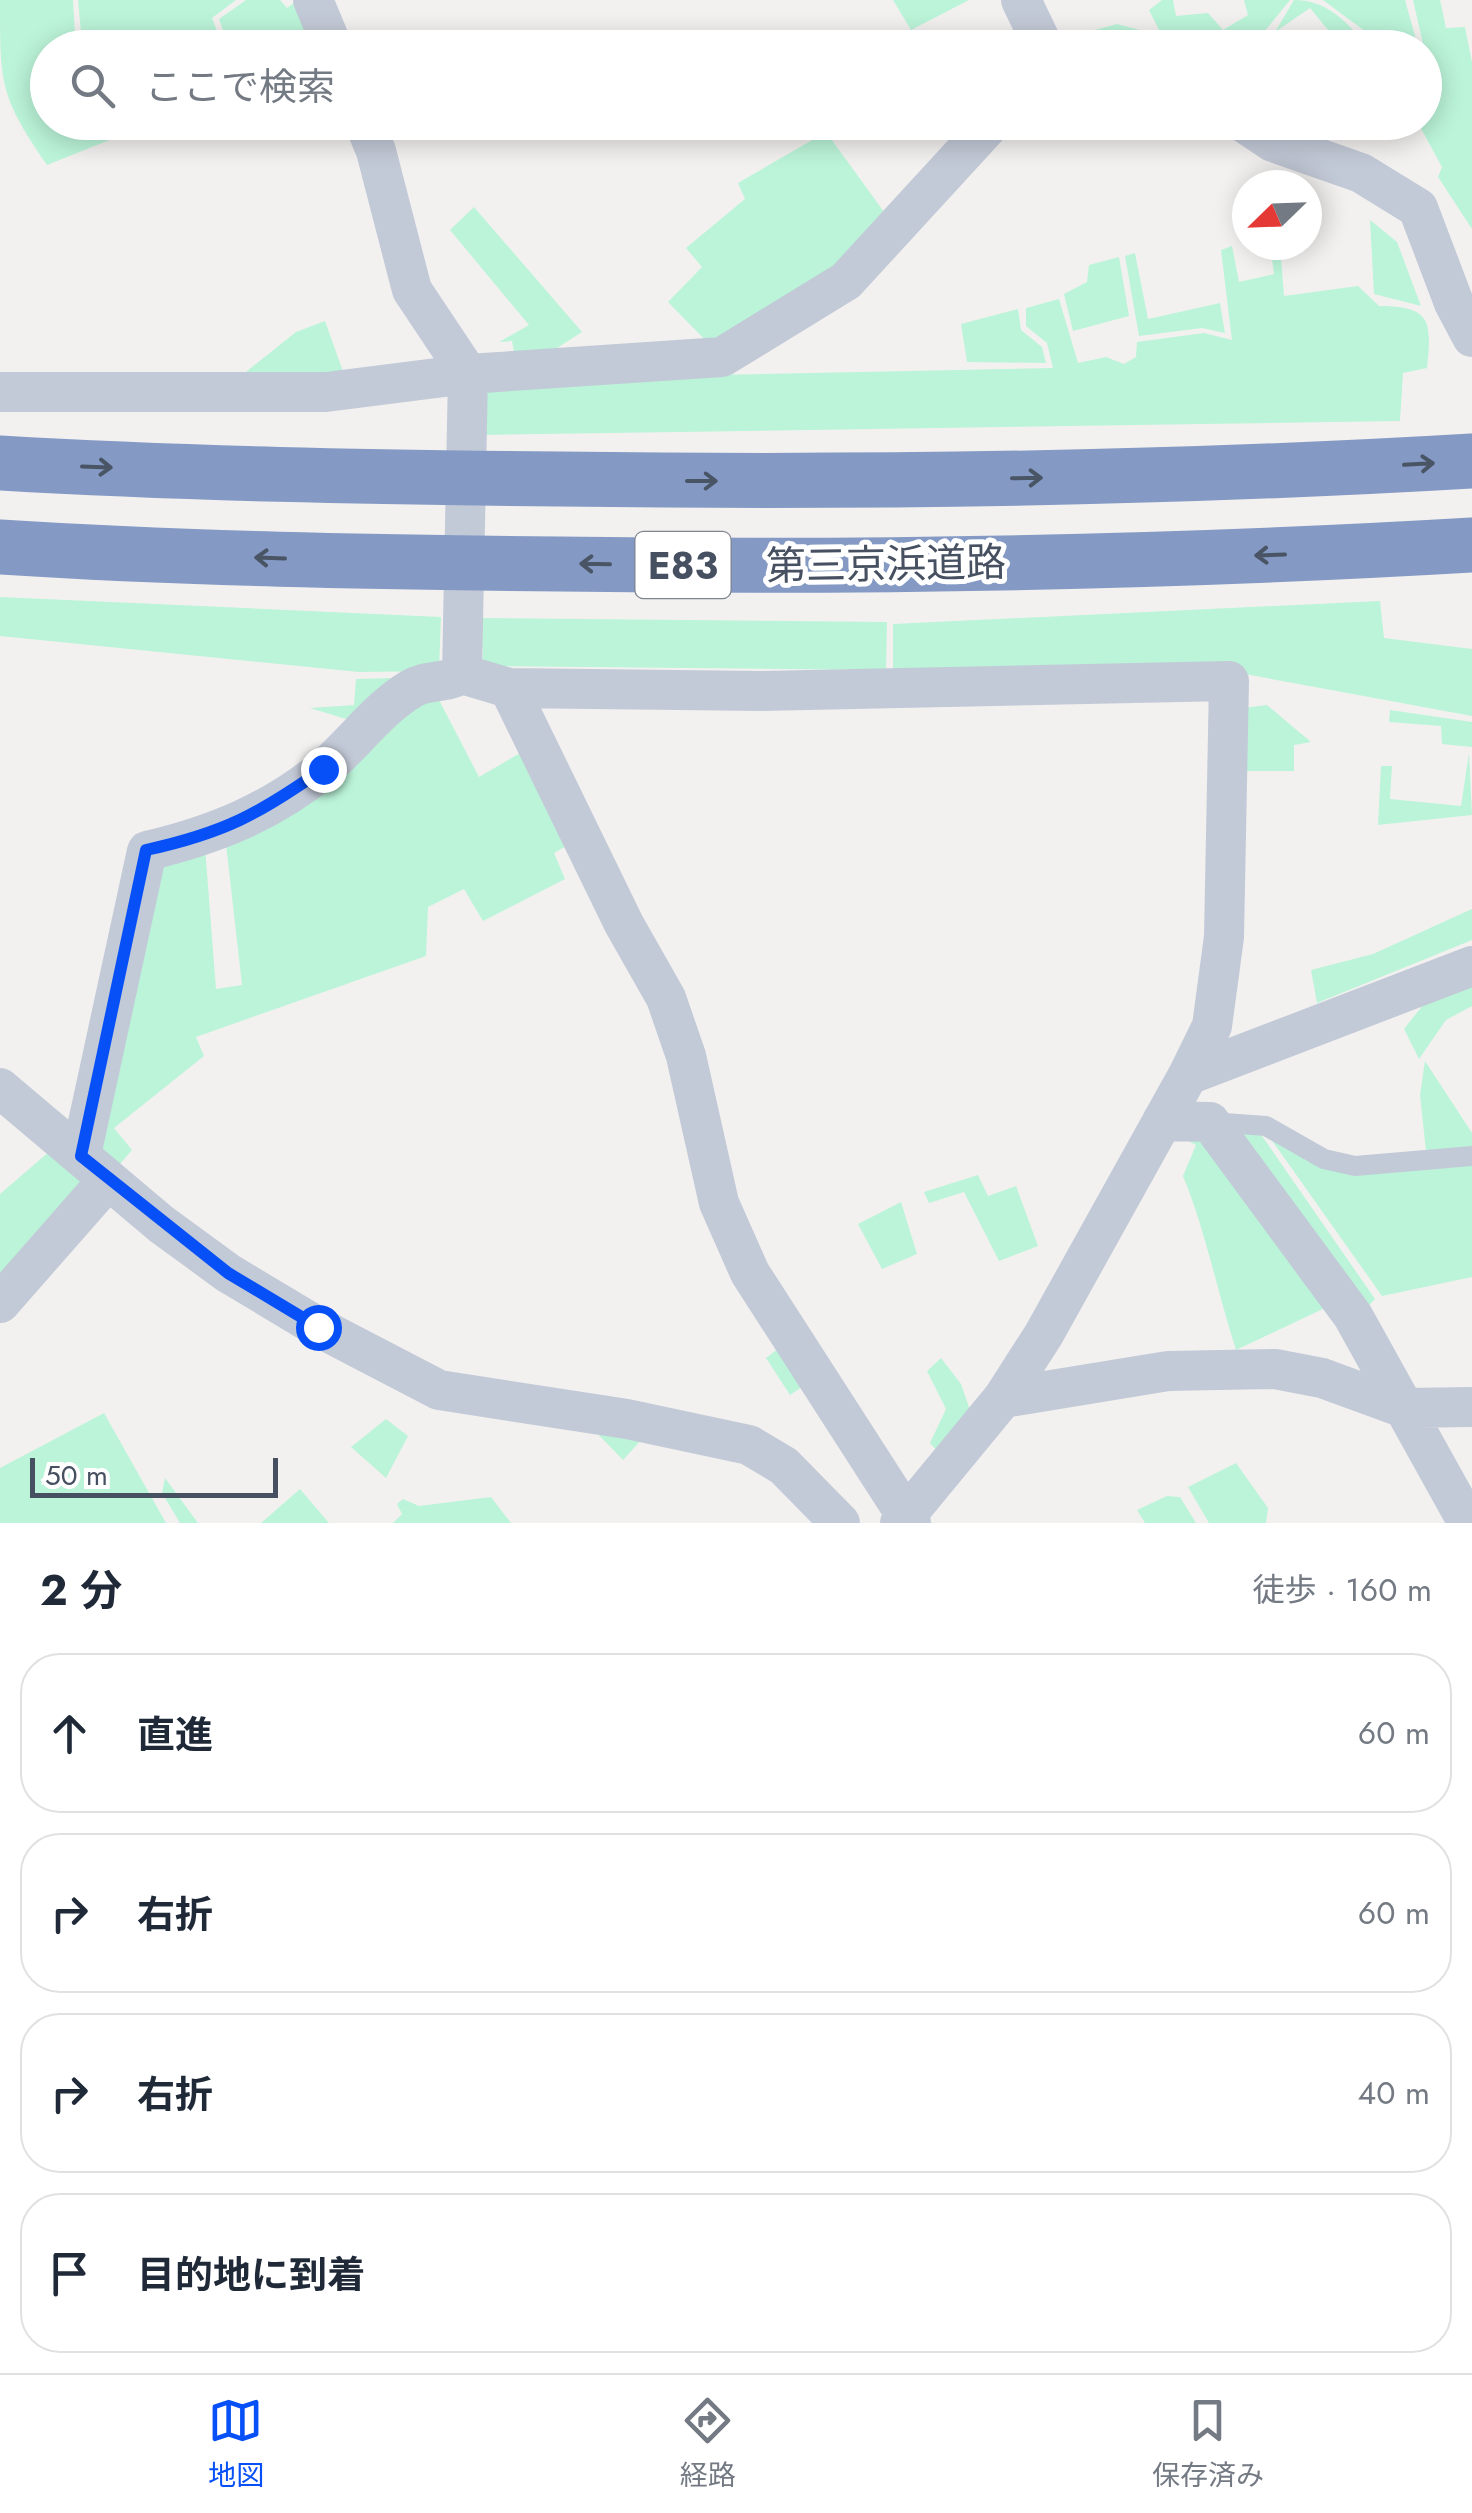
<!DOCTYPE html>
<html lang="ja">
<head>
<meta charset="utf-8">
<style>
	body { margin:0; font-family:Jost,"Noto Sans JP",sans-serif; background:#f6f6f7; color:#1f2937 }
	.compass { position:absolute; left:1232px; top:170px; width:90px; height:90px; border-radius:50%; background:#fff; box-shadow:0 5px 25px #0003; rotate:247deg }
	.scale { position:absolute; left:30px; bottom:25px; width:248px; box-sizing:border-box; padding-left:10px; border:5px solid #465060; border-top:0; font-size:28px; line-height:35px; white-space:nowrap; color:#465060; -webkit-text-stroke:8px #fff; paint-order:stroke }
	.stop { position:absolute; width:30px; height:30px; margin:-22px; border:8px solid #0750f7; border-radius:50%; background:#fff }
	.stop.end { background:#0750f7; border-color:#fff; box-shadow:0 2px 10px #0008 }
	.list { margin:0; padding:0; list-style:none }
	h2 { display:flex; justify-content:space-between; align-items:center; height:130px; margin:0; padding:0 40px; font-size:42px }
	h2 small { font-size:32px; font-weight:400; color:#747a83 }
	.list li { display:grid; grid-template-columns:65px 1fr auto; gap:30px; align-items:center; box-sizing:border-box; height:160px; margin:0 20px 20px; padding:0 20px; border:2px solid #e0e1e3; border-radius:40px }
	.list b { display:block; font-size:38px; white-space:nowrap }
	.list em { font-size:32px; font-style:normal; color:#747a83 }
	.icon { flex:none; width:55px; height:55px; fill:none; stroke:currentColor; stroke-width:2; stroke-linecap:round; stroke-linejoin:round }
	.map { position:relative; flex:none; width:1472px; height:1523px; overflow:hidden }
	.search { position:absolute; background:#fff; box-shadow:0 5px 25px #0003; left:30px; right:30px; top:30px; height:110px; display:flex; align-items:center; gap:25px; box-sizing:border-box; padding:0 35px; border-radius:55px; color:#747a83; font-size:38px }
	.sheet { height:850px; background:#fff }
	nav { display:flex; justify-content:space-around; align-items:center; box-sizing:border-box; height:140px; border-top:2px solid #e0e1e3; background:#fff; font-size:28px; color:#747a83 }
	nav a { display:grid; justify-items:center; gap:5px }
	nav .on { color:#0750f7 }
	.map>svg:first-child { display:block }
	.green { fill:#bbf4d9 }
	.lines { fill:none; stroke-linecap:round; stroke-linejoin:round }
	.service { stroke:#c3cad7; stroke-width:20 }
	.minor { stroke:#c3cad7; stroke-width:40 }
	.motorway { stroke:#849ac4; stroke-width:55 }
	.oneway { stroke:#495465 }
	.route { stroke:#0750f7; stroke-width:12 }
	.labels { text-anchor:middle; dominant-baseline:central; stroke-width:10; stroke-linejoin:round; paint-order:stroke }
	.shield { fill:#fff; stroke:#7e8490; stroke-width:2.5 }
	.shield-label { font-size:38px; font-weight:bold; fill:#465060 }
	.street-label { font-size:40px; fill:#465060; stroke:#fff }
</style>
</head>
<body>
<div class="map">
<svg width="1472" height="1523" viewBox="0 0 1472 1523">
	<rect width="100%" height="100%" fill="#f3f1f0"/>
	<path class="green" d="M0,0h73l2,34 7,13 -34,1v74l79,1 5,8 -85,34c-47,-69 -47,-80 -47,-165z
		M78,0h158l-24,18 11,29h-18l-7,-17 -25,17 -84,1 -8,-16z
		M246,0h34l7,8 8,-6 17,45h-83l-10,-28z
		M893,0h76l-58,30z
		M1162,0h11l3,16 32,-3 15,17 25,-15 -4,-15h46l-38,47h-77l-11,-7 -15,-30z
		M1294,0c31,0 48,18 69,40l-3,5 8,2h-26l-32,-39 -35,24z
		M1323,0h82l13,47h-19l-2,-5 -31,-10z
		M1413,0h27l6,28 19,-1 7,35v167l-34,-52 4,-10 -24,-44 6,-1 1,-23 8,-12z
		M1117,24l23,6 8,13 -2,4h-54l-3,-9 6,-8z
		M826,132l61,84 -50,54 -125,77 -44,-45 34,-35 -16,-19 59,-49 -7,-16z
		M474,207l108,125 -28,18 -40,2 -2,-11 -13,1 30,-17 -79,-95z
		M1370,220l27,22 24,64 -47,-12z
		M1270,245h10l4,51 74,-10 21,20c52,0 53,15 48,62l-24,5 -3,48 -918,14 3,-46 232,-14 336,-7 -6,-25 -21,-17v-18l33,-9 19,64 28,-6 18,7 12,-7 1,-15 67,-9 28,7 -11,-90 11,-4 7,36 35,-8z
		M1135,253l13,66 72,-16 5,30 -23,-5 -63,8 -14,-80z
		M1119,257l10,59 -56,15 -9,-37 23,-12 2,-17z
		M1018,309l3,21 21,17 4,16 -79,-1 -6,-38z
		M325,321l20,56 -103,-2 54,-43z
		M0,597l441,20 -2,54 -80,1 -359,-36z
		M1380,601l4,37 88,11v67l-249,-46h-330v-46z
		M482,618l405,4 -1,48 -403,-4z
		M393,678l-34,45 -49,-15 44,-3 2,-26z
		M437,696l42,81 48,-28 46,93 -19,11 11,26 -82,42 -19,-32 -36,18 -2,49 -230,81 8,19 -90,72 18,22 -18,21 -23,-18 61,-292 53,-14 11,142 26,-4 -16,-141 166,-126z
		M1267,705l44,37 -17,3v26h-51v-63z
		M1390,710l82,12v25l-30,-3 -1,-18 -52,-4z
		M1469,753l3,62 -94,10 3,-59h11l-2,33 71,7z
		M1472,909v31l-155,63 -6,-33 62,-16z
		M1472,982v24l-26,14 -27,39 -15,-30 19,-24z
		M1425,1061l47,72v16l-46,2 -6,-56z
		M1221,1128l39,5 115,166 -14,15z
		M1266,1132l48,29 158,1v115l-90,19z
		M1205,1133l124,173 -93,44c-18,-56 -31,-121 -53,-174l13,-31 -17,-9z
		M50,1151l36,28 -86,100v-85z
		M978,1175l10,21 28,-10 22,60 -39,15 -35,-69 -35,11 -5,-11z
		M901,1202l16,52 -35,15 -24,-45z
		M783,1345l25,38 -18,12 -24,-37z
		M941,1358l20,26 10,29 -32,40 -9,-10 16,-34 -19,-38z
		M104,1413l62,110h-166v-55z
		M386,1419l22,17 -22,42 -35,-31z
		M593,1429l50,9 -20,22z
		M1236,1463l32,45 -2,15h-57l-21,-36z
		M165,1478l33,45h-18l-18,-30z
		M300,1489l29,34h-68z
		M1167,1496l13,1 16,26h-51l-8,-13z
		M491,1497l20,26h-118l9,-9 -5,-10 6,-5 16,7z"/>
	<g class="lines">
		<path class="service" d="M1210,1122l56,4 58,33 31,7 117,-10"/>
		<path class="minor" d="M313,0l20,48
			M1021,0l23,48
			M364,122l12,29 36,139 56,84 -6,300
			M1243,122l30,20 88,31 57,35 36,95 18,34
			M0,392h326l142,-18 254,-17 124,-76 146,-159
			M509,688l251,3 469,-10 -5,256 -12,89 -24,49
			M0,1088l161,136 67,49 90,54 121,63 188,29 122,26 35,21 56,57
			M1162,1121l48,1 143,194 115,207
			M81,1155l66,-304c67,-16 125,-39 179,-84 28,-24 53,-59 85,-78 16,-10 35,-5 51,-15l47,14 115,236 42,74 20,58 33,147 31,70 161,250
			M0,1303l108,-123
			M1003,1398l165,-27 107,-2 47,9 82,30 68,-1
			M900,1523l103,-125 41,-64 144,-259 284,-109"/>
		<path class="motorway" d="M0,463c186,11 372,14 559,16 304,4 609,0 913,-18
			M0,547c186,12 372,15 559,17 304,4 609,-1 913,-19"/>
	</g>
	<defs><path id="oneway-shaft" d="M-6 0H5M1.5-3L5.5 0L1.5 3" fill="none" stroke-width="1.6" stroke-linecap="round" stroke-linejoin="round" transform="scale(2.5)"/></defs>
	<g class="oneway">
		<use href="#oneway-shaft" transform="translate(1419 464) rotate(-3)"/>
		<use href="#oneway-shaft" transform="translate(97 467) rotate(2)"/>
		<use href="#oneway-shaft" transform="translate(1027 478) rotate(-1)"/>
		<use href="#oneway-shaft" transform="translate(702 481)"/>
		<use href="#oneway-shaft" transform="translate(1270 555) rotate(178)"/>
		<use href="#oneway-shaft" transform="translate(270 558) rotate(-178)"/>
		<use href="#oneway-shaft" transform="translate(595 564) rotate(-179)"/>
	</g>
	<g class="lines">
		<path class="route" d="M318,1327l-90,-54 -147,-117 65,-306c78,-17 113,-36 177,-81"/>
	</g>
	<g class="labels">
		<rect class="shield" x="635.5" y="532" width="95" height="66" rx="8"/>
		<g class="shield-label">
			<text x="683" y="565">E83</text>
		</g>
		<g class="street-label">
			<text transform="translate(886 564) rotate(-1)">第三京浜道路</text>
		</g>
	</g>
</svg>
<svg class="compass" viewBox="-18 -18 36 36"><path d="M0-13l5 13h-10z" fill="#e53935"/><path d="M0 13l5-13h-10z" fill="#747a83"/></svg>
<div class="scale">50 m</div>
<div class="stop" style="left:318px;top:1327px"></div>
<div class="stop end" style="left:323px;top:769px"></div>
<div class="search"><svg class="icon" aria-label="search" viewBox="0 0 24 24"><circle cx="10" cy="10" r="6"/><path d="M15 15l6 6"/></svg>ここで検索</div>
</div>
<section class="sheet">
<h2>2 分<small>徒歩 · 160 m</small></h2>
<ul class="list">
<li><svg class="icon" aria-label="ahead" viewBox="0 0 24 24"><path d="M12 20V5M6 11l6-6 6 6"/></svg><div><b>直進</b></div><em>60 m</em></li>
<li><svg class="icon" aria-label="right" viewBox="0 0 24 24"><path d="M7 20v-9h11M14 6l5 5-5 5"/></svg><div><b>右折</b></div><em>60 m</em></li>
<li><svg class="icon" aria-label="right" viewBox="0 0 24 24"><path d="M7 20v-9h11M14 6l5 5-5 5"/></svg><div><b>右折</b></div><em>40 m</em></li>
<li><svg class="icon" aria-label="arrive" viewBox="0 0 24 24"><path d="M6 21V4h12l-3 4 3 4H6"/></svg><div><b>目的地に到着</b></div></li>
</ul>
</section>
<nav>
<a class="on"><svg class="icon" aria-label="map" viewBox="0 0 24 24"><path d="M3 6l6-2 6 2 6-2v14l-6 2-6-2-6 2zM9 4v14M15 6v14"/></svg>地図</a>
<a><svg class="icon" aria-label="directions" viewBox="0 0 24 24"><path d="M12 3l9 9-9 9-9-9zM9 14v-3h6M13 9l2 2-2 2"/></svg>経路</a>
<a><svg class="icon" aria-label="saved" viewBox="0 0 24 24"><path d="M7 4h10v16l-5-4-5 4z"/></svg>保存済み</a>
</nav>
</body>
</html>
